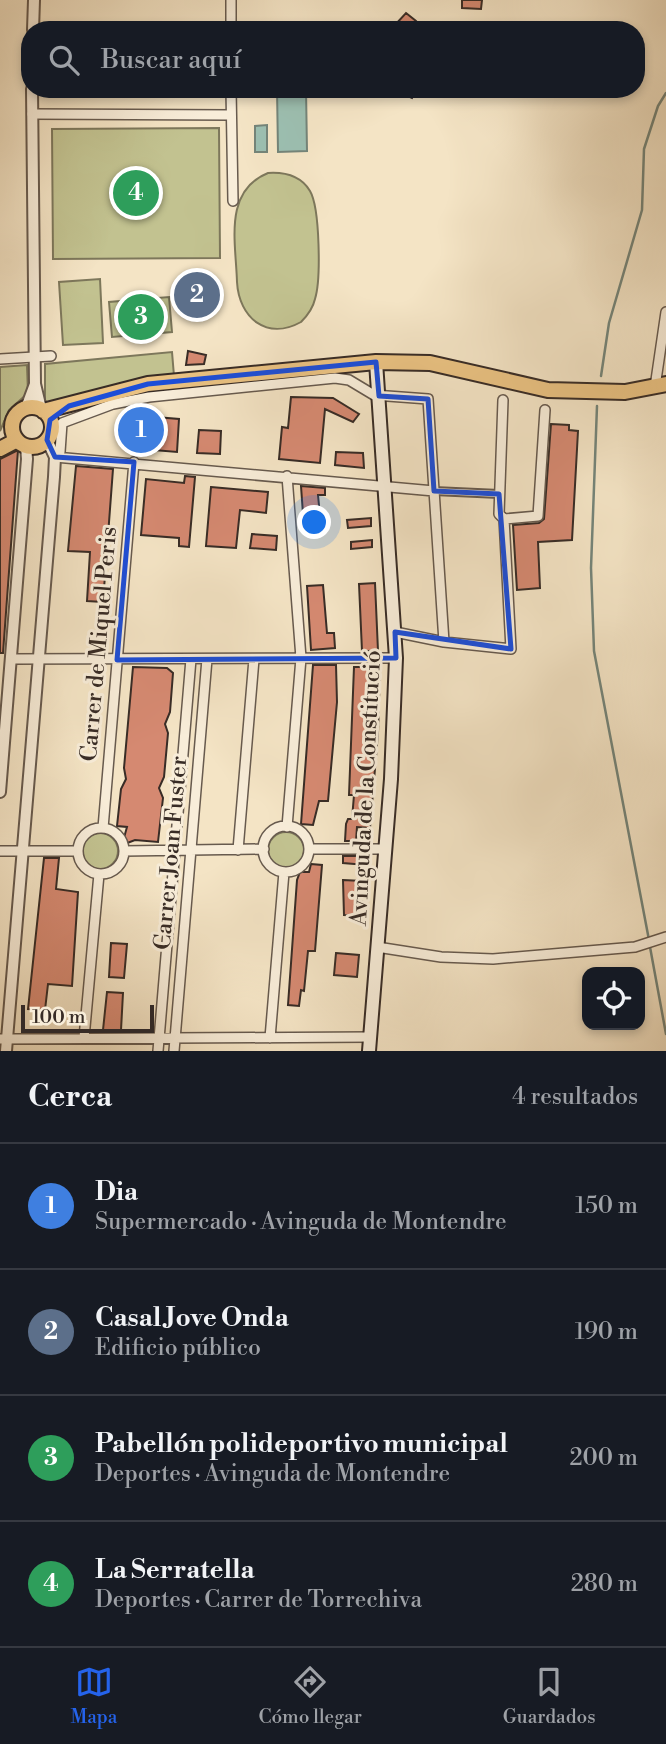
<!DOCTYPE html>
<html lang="es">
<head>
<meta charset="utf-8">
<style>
	body { margin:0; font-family:"Libre Bodoni",serif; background:#20242c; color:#f1f3f6 }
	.controls { position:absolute; right:21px; bottom:21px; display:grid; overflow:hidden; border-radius:14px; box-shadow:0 4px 10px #0003 }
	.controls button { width:63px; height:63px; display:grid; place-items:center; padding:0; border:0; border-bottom:2px solid #363941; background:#171b24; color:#f1f3f6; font:35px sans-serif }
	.scale { position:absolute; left:21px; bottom:18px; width:133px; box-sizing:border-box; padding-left:7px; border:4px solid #382c26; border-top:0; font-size:19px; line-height:24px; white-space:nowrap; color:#382c26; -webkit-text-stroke:5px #f8edd9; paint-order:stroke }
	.you { position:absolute; left:315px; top:523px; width:24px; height:24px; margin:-18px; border:5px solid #fff; border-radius:50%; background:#1a73e8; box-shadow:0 0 0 10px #1a73e833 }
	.badge { display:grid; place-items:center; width:46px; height:46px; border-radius:50%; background:#2563eb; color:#fff; font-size:23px; font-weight:700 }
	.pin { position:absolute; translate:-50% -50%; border:4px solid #fff; box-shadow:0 2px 7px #0006 }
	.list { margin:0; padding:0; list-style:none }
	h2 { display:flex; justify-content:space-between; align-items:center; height:91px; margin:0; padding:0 28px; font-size:30px }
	h2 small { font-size:23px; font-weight:400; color:#9ea1a6 }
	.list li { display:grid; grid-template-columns:46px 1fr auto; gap:21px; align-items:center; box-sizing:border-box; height:126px; padding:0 28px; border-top:2px solid #363941 }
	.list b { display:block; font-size:26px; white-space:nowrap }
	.list p { margin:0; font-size:23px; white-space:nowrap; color:#9ea1a6 }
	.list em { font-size:23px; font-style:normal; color:#9ea1a6 }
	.icon { flex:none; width:38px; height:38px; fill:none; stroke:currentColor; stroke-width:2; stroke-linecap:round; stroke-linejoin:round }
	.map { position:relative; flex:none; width:666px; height:1051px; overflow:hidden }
	.search { position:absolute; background:#171b24; box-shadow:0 4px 10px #0003; left:21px; right:21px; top:21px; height:77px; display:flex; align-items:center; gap:18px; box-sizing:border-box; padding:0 24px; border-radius:28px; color:#9ea1a6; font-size:26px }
	.sheet { height:595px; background:#171b24 }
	nav { display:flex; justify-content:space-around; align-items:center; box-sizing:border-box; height:98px; border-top:2px solid #363941; background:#171b24; font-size:19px; color:#9ea1a6 }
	nav a { display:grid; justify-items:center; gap:4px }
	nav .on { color:#2563eb }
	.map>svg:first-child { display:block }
	.green { fill:#c2c290; stroke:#7d775b; stroke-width:2 }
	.water { fill:#9cbfb1; stroke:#748479; stroke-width:2 }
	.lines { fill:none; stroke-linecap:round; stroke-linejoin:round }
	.stream { stroke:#748479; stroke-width:2.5 }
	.building { fill:#d58971; stroke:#382c26; stroke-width:2 }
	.pedestrian-casing { stroke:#675a4e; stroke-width:10 }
	.minor-casing { stroke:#675a4e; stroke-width:12 }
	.tertiary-casing { stroke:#675a4e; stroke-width:14 }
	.secondary-casing { stroke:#382c26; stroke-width:16 }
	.primary-casing { stroke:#382c26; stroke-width:18 }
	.pedestrian { stroke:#f8edd9; stroke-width:6 }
	.minor { stroke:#f8edd9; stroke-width:9 }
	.tertiary { stroke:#f8edd9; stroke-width:10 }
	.secondary { stroke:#f8edd9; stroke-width:12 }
	.primary { stroke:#eac282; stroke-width:14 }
	.marked { fill:none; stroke:#1d4ed8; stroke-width:5; stroke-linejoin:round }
	.labels { text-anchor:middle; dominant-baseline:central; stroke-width:6; stroke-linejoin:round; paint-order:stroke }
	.street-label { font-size:23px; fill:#382c26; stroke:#f8edd9 }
</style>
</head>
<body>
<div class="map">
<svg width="666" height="1051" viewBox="0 0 666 1051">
	<rect width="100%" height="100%" fill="#f4e4c5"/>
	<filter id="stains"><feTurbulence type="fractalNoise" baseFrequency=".00286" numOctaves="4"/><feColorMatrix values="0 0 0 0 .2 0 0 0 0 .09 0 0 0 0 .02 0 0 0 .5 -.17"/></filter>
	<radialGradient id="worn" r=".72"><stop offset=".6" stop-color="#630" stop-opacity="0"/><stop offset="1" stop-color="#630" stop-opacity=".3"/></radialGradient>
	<path class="green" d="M219,128l1,130 -167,1 -1,-130z
		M268,173c16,-1 33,3 42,18 10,17 11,89 5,108 -2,9 -8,17 -14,23 -34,19 -62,-4 -64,-40 -1,-39 -14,-91 31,-109z
		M100,279l3,64 -40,2 -4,-63z
		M169,297l3,35 -60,5 -3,-35z
		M172,352l2,24 -62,10 -64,19 -3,-5v-36z
		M27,365l1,28 -19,17 -9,21v-64z
		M268 850a18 18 0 1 1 36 0a18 18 0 1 1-36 0Z
		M82 851a18 18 0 1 1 36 0a18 18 0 1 1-36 0Z"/>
	<path class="water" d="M277,89h29l1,62 -29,1z
		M267,125v27h-12v-26z"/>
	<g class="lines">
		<path class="stream" d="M601,376l8,-53 33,-113 2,-61 14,-43 8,-13
			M597,406l-6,162 3,83 55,289
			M650,947l16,87"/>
	</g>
	<path class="building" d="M462,0h20l-1,9 -19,-1z
		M406,13l10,8 7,9h-22l-6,-5z
		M392,89h17l6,3 -3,6z
		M200,279l19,4 -7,32 -36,-7 6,-27z
		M188,351l18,4 -2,9 -18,1z
		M291,397l42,1 26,16 -6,8 -28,-13 -5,54 -41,-4 3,-32 6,1z
		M143,416l36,3 -2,33 -47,-4v-9l-4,-1 1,-20z
		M551,424l18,1v5l9,1 -6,109 -34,2 2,46 -23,2 -4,-65 26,-2 5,-4z
		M199,430l22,1 -1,23 -23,-1z
		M18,450l-15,203h-3v-194z
		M336,452l27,1 1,15 -29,-3z
		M76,466l37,3 -10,133 -16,-1 3,-49 -22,-1z
		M185,476l10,1 -6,70 -10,-1v-8l-38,-3 5,-56 38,4z
		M301,486l24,2v7h-7l3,31 -17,2z
		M211,487l57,5 -2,21 -26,-3 -4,38 -30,-2z
		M371,518v8l-23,2 -1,-8z
		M252,534l25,2 -1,14 -26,-2z
		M372,540v7l-21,2v-7z
		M375,583l3,68h-16l-3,-67z
		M323,585l4,48h7l1,15 -24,2 -4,-64z
		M313,665h23l1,37 -9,99h-9l-6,24 -12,-1z
		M133,667l34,1 6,5 -3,39 -5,12 3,9 -4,44 -5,11 4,10 -5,44 -23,-2 -13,5 5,-18 -10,-1 4,-37 5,-10 -2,-11z
		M354,667h26l-2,66 -8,95 -13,-1 -1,14h-11l1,-17 2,-5h4l2,-24h-5z
		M343,856h24l-1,9 -23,-2z
		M44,858h15l-3,31 22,3 -6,94 -24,-2 -3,26 -17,-1z
		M311,864l11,1 -7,86h-7l-4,40 -3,-1 -2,16 -11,-1 9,-125 3,-8h9z
		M343,880l19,1v35l-18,-1z
		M111,943l16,1 -3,34 -15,-1z
		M336,953l23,2 -2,22 -23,-2z
		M107,992l16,1 -2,37h-18z"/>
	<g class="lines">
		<defs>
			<path id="pedestrian" d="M434,491l65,3"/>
			<path id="minor" d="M231,0v30
				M231,89l2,112
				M32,114l199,1
				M0,359l51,-3
				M655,387l11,-75
				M503,400l-4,114 5,5 34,-3 7,-106
				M287,476l14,182 -14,169
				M434,491l-379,-34 5,-5 2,-29 51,-19 36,-7 186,-19 14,2 25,15 54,4 16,243
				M395,632l49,10 67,7 -7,-130
				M11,659l385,-1
				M263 849a23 23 0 1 1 46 0a23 23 0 1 1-46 0Z
				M103,828l31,-366
				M78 851a23 23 0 1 1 46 0a23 23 0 1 1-46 0Z
				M309,849h76
				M238,850l16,-191
				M0,851h78
				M124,851l140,-2
				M377,947l64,10 52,2 142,-12 31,-10
				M84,1038l15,-164
				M270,1038l14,-166
				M0,1039l370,-2
				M158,1051l33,-392
				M174,1051l33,-392"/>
			<path id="tertiary" d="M33,30l1,-30
				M32,89l3,295 6,25
				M26,408l9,-24
				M0,792l27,-333 -1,-13
				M6,1051l48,-574 1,-20 -8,-17"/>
			<path id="secondary" d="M369,1051l22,-272 5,-121 -20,-296"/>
			<path id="primary" d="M12 427a20 20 0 1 1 40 0a20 20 0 1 1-40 0Z
				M43,411l105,-27 228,-22 54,1 118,27 77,2 41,-8
				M0,449l17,-9"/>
		</defs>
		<use href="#pedestrian" class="pedestrian-casing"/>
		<use href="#minor" class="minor-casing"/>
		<use href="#tertiary" class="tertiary-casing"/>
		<use href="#secondary" class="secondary-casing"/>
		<use href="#primary" class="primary-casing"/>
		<use href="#pedestrian" class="pedestrian"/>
		<use href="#minor" class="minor"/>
		<use href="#tertiary" class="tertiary"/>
		<use href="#secondary" class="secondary"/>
		<use href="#primary" class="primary"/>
	</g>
	<path class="marked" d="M376,362l3,34 49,3 6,92 65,3 12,155 -116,-17 1,26 -279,2 17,-198 -79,-5 -8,-17 3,-20 19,-14 79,-22z"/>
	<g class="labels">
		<g class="street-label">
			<text transform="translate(99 644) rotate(-85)">Carrer de Miquel Peris</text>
			<text transform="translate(366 788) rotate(-87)">Avinguda de la Constitució</text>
			<text transform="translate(171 853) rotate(-85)">Carrer Joan Fuster</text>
		</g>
	</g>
	<rect width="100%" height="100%" filter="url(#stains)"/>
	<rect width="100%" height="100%" fill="url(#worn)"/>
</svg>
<div class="controls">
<button><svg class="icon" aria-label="locate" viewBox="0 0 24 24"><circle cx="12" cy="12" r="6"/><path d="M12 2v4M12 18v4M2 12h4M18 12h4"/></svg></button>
</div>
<div class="scale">100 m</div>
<div class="you"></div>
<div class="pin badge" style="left:141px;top:430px;background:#3f7fe0">1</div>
<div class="pin badge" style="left:197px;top:295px;background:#5c6f8a">2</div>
<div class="pin badge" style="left:141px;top:317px;background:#2e9e5b">3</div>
<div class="pin badge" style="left:136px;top:193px;background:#2e9e5b">4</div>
<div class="search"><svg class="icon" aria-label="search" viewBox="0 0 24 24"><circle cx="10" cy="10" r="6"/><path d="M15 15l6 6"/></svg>Buscar aquí</div>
</div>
<section class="sheet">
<h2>Cerca<small>4 resultados</small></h2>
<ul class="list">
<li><span class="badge" style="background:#3f7fe0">1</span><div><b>Dia</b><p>Supermercado · Avinguda de Montendre</p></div><em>150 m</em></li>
<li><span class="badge" style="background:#5c6f8a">2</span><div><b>Casal Jove Onda</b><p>Edificio público</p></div><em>190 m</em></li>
<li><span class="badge" style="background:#2e9e5b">3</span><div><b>Pabellón polideportivo municipal</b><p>Deportes · Avinguda de Montendre</p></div><em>200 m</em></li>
<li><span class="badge" style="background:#2e9e5b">4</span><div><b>La Serratella</b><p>Deportes · Carrer de Torrechiva</p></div><em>280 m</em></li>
</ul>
</section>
<nav>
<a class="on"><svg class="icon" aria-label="map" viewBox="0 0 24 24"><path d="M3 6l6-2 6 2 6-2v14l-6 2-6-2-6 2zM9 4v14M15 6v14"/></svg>Mapa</a>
<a><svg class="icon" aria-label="directions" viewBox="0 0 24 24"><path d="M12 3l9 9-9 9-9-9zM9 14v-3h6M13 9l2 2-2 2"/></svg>Cómo llegar</a>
<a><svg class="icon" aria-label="saved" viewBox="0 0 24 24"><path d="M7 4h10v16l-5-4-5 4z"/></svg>Guardados</a>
</nav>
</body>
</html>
